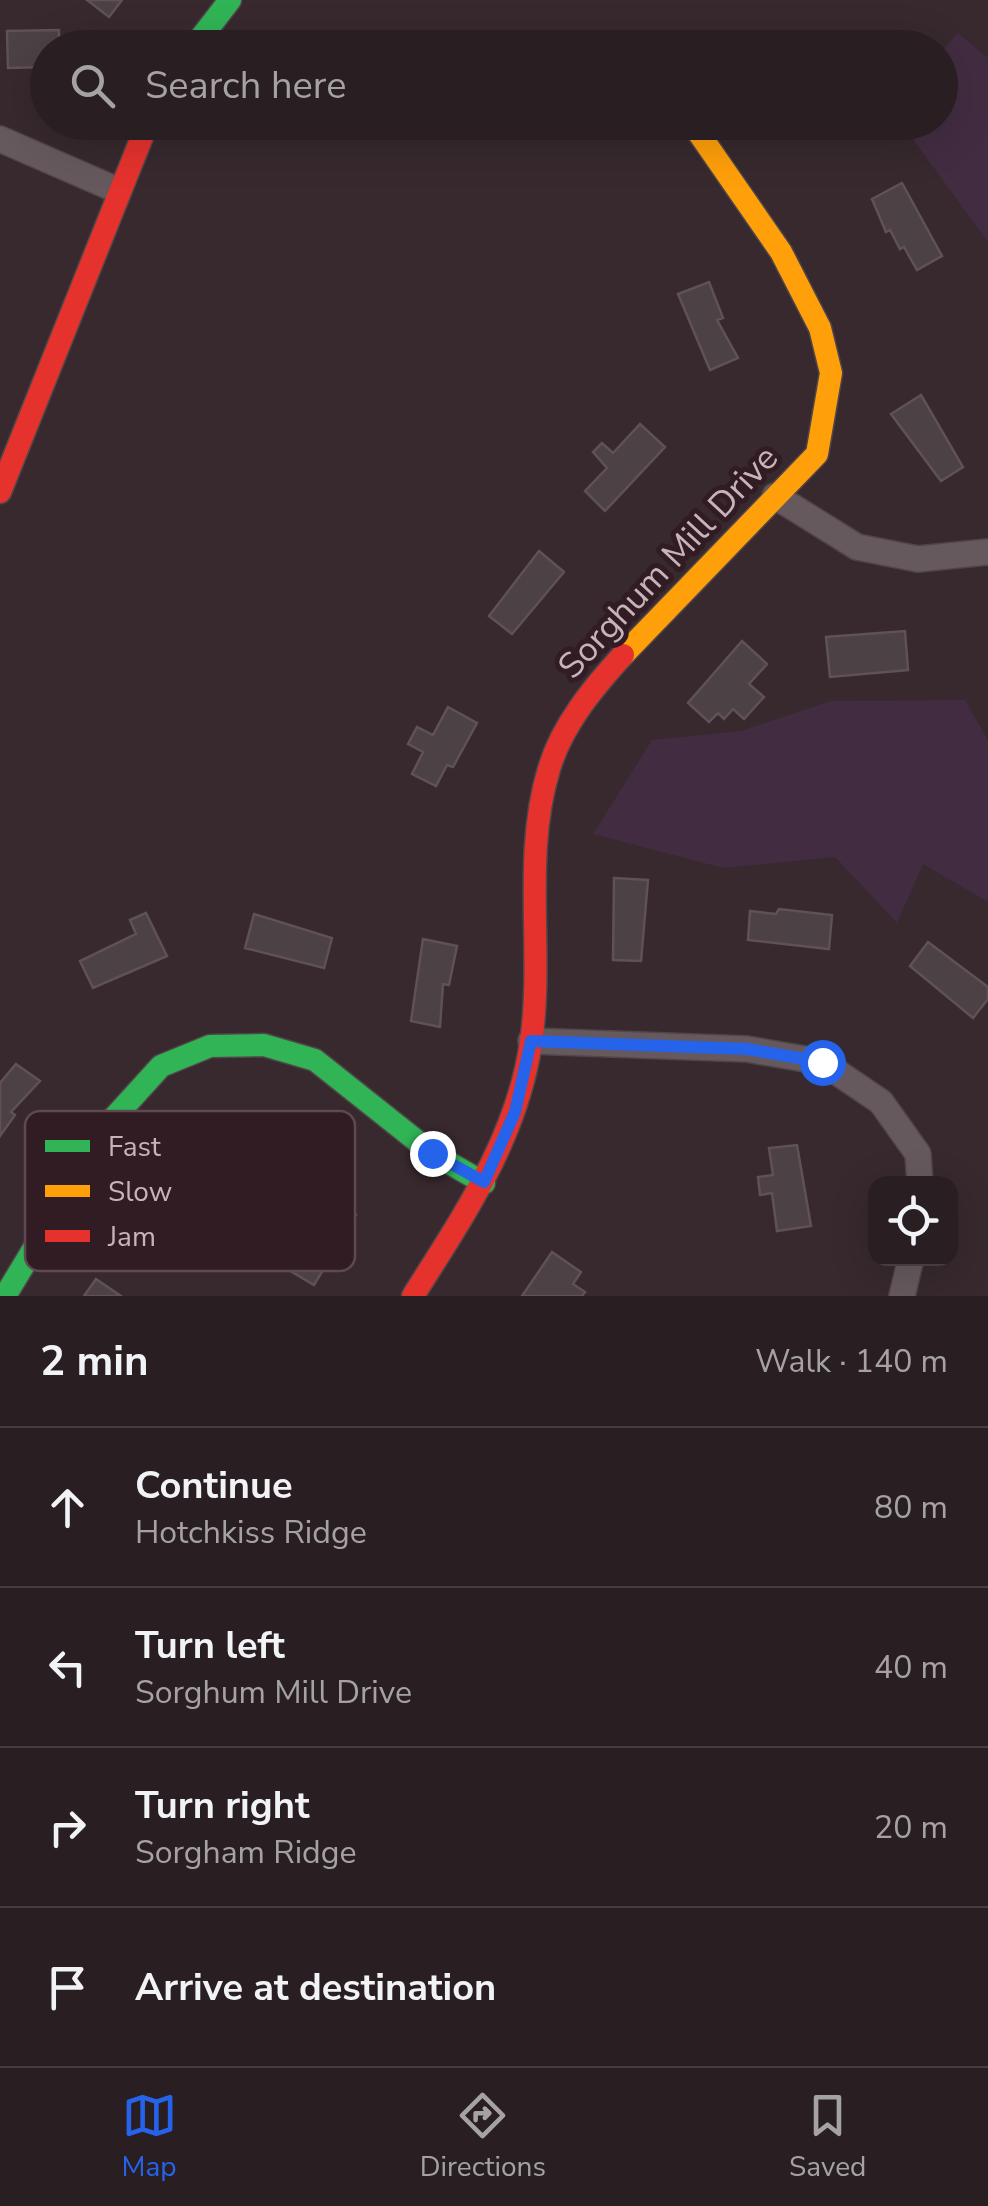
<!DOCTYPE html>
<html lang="en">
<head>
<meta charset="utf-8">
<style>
	body { margin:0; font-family:"Nunito Sans",sans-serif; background:#352c2f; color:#f1f3f6 }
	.controls { position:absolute; right:30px; bottom:30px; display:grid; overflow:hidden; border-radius:20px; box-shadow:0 10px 40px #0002 }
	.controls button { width:90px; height:90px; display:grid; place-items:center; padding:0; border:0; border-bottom:2px solid #453d40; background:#291f22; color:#f1f3f6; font:50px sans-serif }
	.stop { position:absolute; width:30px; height:30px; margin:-22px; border:8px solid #2563eb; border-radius:50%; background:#fff }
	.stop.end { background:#2563eb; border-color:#fff; box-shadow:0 2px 10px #0008 }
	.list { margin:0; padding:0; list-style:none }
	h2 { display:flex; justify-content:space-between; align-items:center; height:130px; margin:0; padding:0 40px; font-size:42px }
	h2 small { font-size:32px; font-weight:400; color:#a5a2a5 }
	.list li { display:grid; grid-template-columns:65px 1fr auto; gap:30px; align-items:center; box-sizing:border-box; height:160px; padding:0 40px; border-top:2px solid #453d40 }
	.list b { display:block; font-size:38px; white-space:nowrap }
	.list p { margin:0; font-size:32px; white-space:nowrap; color:#a5a2a5 }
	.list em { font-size:32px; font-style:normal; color:#a5a2a5 }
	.icon { flex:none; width:55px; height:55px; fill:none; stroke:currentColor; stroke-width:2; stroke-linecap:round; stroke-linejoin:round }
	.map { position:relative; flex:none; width:988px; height:1296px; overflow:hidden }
	.search { position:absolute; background:#291f22; box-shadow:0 10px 40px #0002; left:30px; right:30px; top:30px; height:110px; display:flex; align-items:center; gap:25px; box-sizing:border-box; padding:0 35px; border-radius:55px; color:#a5a2a5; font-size:38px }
	.sheet { height:770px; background:#291f22 }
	nav { display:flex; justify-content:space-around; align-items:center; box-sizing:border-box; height:140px; border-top:2px solid #453d40; background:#291f22; font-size:28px; color:#a5a2a5 }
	nav a { display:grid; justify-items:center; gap:5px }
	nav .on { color:#2563eb }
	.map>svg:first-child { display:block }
	.green { fill:#422c41 }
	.building { fill:#4c4145; stroke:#5f5156; stroke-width:2.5 }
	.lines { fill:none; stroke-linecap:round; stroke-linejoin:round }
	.street-casing { stroke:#504549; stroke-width:28 }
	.fast-casing { stroke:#504549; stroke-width:25 }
	.slow-casing { stroke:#504549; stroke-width:25 }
	.jam-casing { stroke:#504549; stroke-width:25 }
	.street { stroke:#65595d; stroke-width:25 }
	.fast { stroke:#30b455; stroke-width:22 }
	.slow { stroke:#ff9f0a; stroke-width:22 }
	.jam { stroke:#e5322d; stroke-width:22 }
	.route { stroke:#2563eb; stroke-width:12 }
	.labels { text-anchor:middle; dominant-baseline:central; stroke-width:10; stroke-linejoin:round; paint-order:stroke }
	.street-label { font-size:35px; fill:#c8b3ba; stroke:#321c24 }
	.key { fill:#321c24; stroke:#5f4951; stroke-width:2.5 }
	.key-label { font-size:28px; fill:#c8b3ba }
</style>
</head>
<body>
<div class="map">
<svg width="988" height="1296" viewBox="0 0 988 1296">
	<rect width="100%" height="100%" fill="#37292e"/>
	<path class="green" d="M958,33l30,25v184l-87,-119 39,-1 1,-70z
		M965,700l23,40v162l-65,-38 -26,59 -62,-66 -112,11 -130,-34 59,-94 89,-9 90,-30z"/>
	<path class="building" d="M87,0h35l-13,17z
		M59,30v7l27,-1v12h-38v19l-40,1 -1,-37z
		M902,183l40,73 -25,14 -13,-23 -4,2 -10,-19 -4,2 -14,-33z
		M709,282l14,36 -6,2 21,38 -28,12 -32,-76z
		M921,395l42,72 -22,14 -50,-67z
		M640,424l25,23 -60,64 -20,-20 22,-23 -14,-16 9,-9 11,10z
		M539,551l25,21 -52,62 -23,-18z
		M905,631l3,39 -78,7 -4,-40z
		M742,641l25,23 -18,20 15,13 -20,22 -11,-10 -9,10 -6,-6 -9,9 -21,-19z
		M448,707l29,16 -24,44 -6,-2 -11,21 -24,-12 11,-22 -15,-8 9,-17 16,8z
		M614,878l34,2 -7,81 -28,-1z
		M779,909l53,6 -3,34 -81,-9 2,-29 26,3z
		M146,913l21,43 -74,32 -13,-27 56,-27 -6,-14z
		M254,914l78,24 -8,30 -79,-20z
		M423,939l34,7 -8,39 -6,-1 -3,43 -29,-6z
		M928,942l60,45v12l-15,19 -63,-52z
		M16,1064l24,17 -29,31 4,3 -15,21v-53z
		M797,1145l14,81 -34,5 -5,-38 -12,2 -2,-18 15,-2 -4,-27z
		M331,1199l25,16 -42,70 -27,-16z
		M552,1252l29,20 -8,12 12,8 -3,4h-60z
		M96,1279l25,17h-37z"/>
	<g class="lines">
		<defs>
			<path id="street" d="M519,48l40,-4 30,4
				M0,139l117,51
				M775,496l82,51 61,12 70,-7
				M531,1041l216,8 75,13 59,40 37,52 2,30
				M902,1296l9,-38"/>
			<path id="fast" d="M193,48l37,-48
				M5,1296l106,-175 50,-55 49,-20 54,-1 51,15 117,93 52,30"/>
			<path id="slow" d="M623,655l194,-201 14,-81 -11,-45 -39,-76 -90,-130"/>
			<path id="jam" d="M0,492l148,-370
				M413,1296c50,-80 104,-157 118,-254 13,-89 -9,-185 18,-273 13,-44 44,-81 74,-114"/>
		</defs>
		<use href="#street" class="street-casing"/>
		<use href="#fast" class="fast-casing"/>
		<use href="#slow" class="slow-casing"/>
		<use href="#jam" class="jam-casing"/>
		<use href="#street" class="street"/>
		<use href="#fast" class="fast"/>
		<use href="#slow" class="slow"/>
		<use href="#jam" class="jam"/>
	</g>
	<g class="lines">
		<path class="route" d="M432,1153l52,29 31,-70 16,-71 216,8 75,13"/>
	</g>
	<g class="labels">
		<g class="street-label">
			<text transform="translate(668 562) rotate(-47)">Sorghum Mill Drive</text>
		</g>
	</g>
	<rect x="25" y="1111" width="330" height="160" rx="15" class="key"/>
	<rect x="45" y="1140" width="45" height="12" fill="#30b455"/>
	<rect x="45" y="1185" width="45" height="12" fill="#ff9f0a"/>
	<rect x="45" y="1230" width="45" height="12" fill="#e5322d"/>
	<g class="key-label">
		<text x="108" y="1156">Fast</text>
		<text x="108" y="1201">Slow</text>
		<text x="108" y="1246">Jam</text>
	</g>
</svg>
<div class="controls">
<button><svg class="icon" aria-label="locate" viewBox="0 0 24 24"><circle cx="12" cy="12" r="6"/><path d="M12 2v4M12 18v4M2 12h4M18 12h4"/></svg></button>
</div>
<div class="stop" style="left:822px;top:1062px"></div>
<div class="stop end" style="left:432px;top:1153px"></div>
<div class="search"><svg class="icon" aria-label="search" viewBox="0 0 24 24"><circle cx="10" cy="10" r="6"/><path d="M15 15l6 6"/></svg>Search here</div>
</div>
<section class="sheet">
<h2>2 min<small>Walk · 140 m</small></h2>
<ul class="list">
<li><svg class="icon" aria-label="ahead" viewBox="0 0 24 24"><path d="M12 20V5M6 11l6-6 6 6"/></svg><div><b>Continue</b><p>Hotchkiss Ridge</p></div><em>80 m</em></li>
<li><svg class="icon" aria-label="left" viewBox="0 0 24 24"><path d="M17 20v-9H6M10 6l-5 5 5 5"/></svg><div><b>Turn left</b><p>Sorghum Mill Drive</p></div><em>40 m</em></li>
<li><svg class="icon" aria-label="right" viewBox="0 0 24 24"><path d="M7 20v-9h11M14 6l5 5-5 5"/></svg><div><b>Turn right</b><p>Sorgham Ridge</p></div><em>20 m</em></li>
<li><svg class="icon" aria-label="arrive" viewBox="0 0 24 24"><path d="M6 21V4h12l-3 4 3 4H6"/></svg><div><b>Arrive at destination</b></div></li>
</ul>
</section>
<nav>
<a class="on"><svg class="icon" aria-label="map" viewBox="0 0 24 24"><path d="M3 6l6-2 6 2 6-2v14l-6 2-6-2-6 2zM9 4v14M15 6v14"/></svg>Map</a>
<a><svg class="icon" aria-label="directions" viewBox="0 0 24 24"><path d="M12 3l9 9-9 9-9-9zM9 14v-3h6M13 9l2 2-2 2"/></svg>Directions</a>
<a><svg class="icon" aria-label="saved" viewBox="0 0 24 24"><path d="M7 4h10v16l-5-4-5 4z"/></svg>Saved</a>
</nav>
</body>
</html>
